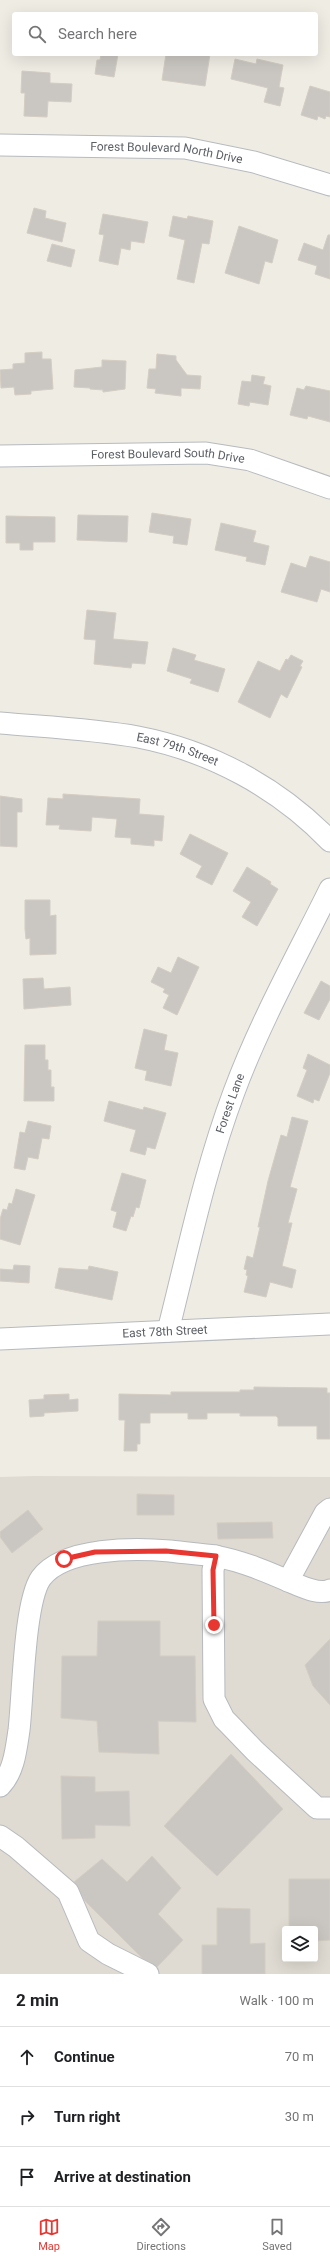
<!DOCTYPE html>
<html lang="en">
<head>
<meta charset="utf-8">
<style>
	body { margin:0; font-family:Roboto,sans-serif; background:#f6f6f6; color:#202124 }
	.controls { position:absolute; right:12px; bottom:12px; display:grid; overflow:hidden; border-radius:4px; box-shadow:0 4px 16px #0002 }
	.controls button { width:36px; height:36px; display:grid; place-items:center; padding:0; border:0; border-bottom:1px solid #e0e0e0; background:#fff; color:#202124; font:20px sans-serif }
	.stop { position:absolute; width:12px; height:12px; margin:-9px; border:3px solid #e83731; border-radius:50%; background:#fff }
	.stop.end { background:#e83731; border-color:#fff; box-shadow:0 1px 4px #0008 }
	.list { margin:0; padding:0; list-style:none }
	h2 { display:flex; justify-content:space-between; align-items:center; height:52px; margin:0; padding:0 16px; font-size:17px }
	h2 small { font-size:13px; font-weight:400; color:#757577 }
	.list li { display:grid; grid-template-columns:26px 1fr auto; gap:12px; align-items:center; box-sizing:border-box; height:60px; padding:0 16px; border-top:1px solid #e0e0e0 }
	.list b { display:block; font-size:15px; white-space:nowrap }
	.list em { font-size:13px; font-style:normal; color:#757577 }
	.icon { flex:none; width:22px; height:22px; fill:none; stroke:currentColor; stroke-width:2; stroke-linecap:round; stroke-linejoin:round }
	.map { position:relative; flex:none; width:330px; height:1974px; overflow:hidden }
	.search { position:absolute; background:#fff; box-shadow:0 4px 16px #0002; left:12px; right:12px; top:12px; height:44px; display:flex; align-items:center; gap:10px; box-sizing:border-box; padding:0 14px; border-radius:4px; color:#757577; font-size:15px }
	.sheet { height:232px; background:#fff }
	nav { display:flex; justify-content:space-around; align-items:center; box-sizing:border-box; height:56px; border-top:1px solid #e0e0e0; background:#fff; font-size:11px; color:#757577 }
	nav a { display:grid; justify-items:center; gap:2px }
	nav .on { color:#e83731 }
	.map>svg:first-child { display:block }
	.education { fill:#dfdbd2; fill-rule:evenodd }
	.building { fill:#cac7c2; stroke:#d3cdc3 }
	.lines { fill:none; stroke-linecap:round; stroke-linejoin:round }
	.minor-casing { stroke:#b7babe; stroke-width:23 }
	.minor { stroke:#fff; stroke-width:21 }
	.route { stroke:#e83731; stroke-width:5 }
	.labels { text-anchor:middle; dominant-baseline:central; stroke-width:3.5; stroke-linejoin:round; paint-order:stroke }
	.street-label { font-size:12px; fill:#5c6065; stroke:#fff }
</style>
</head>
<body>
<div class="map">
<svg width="330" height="1974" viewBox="0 0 330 1974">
	<rect width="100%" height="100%" fill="#efece4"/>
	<path class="education" d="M33,1476l297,1v497h-330v-497zM285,1929h30v30h-30z"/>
	<path class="building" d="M101,54h17l-4,23 -19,-3 2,-14h3z
		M166,54h44l-5,32 -43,-6z
		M235,59l21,5 1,-5 26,6 -4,22 5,1 -4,18 -16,-4 4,-14 -37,-9z
		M22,71l28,2v10l22,1 -1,18 -23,-1 -1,16 -23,-1 1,-23h-4z
		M310,86l20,6v25l-4,-1 -1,3 -7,-3 -1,4 -16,-5z
		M34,208l12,3 -1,7 21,5 -4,19 -35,-9z
		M103,214l45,8 -4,21 -13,-2 -1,9 -9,-2 -3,17 -19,-4 5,-26 -5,-1z
		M173,216l14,3 1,-3 25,5 -4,23 -7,-1 -8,40 -17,-4 8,-39 -16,-4z
		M239,226l39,14 -6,23 -7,-2 -6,23 -34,-11z
		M328,235h2v44l-15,-5 2,-8 -19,-6 6,-17 19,7z
		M52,244l23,6 -4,17 -24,-6z
		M42,352v7h9l2,30 -22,2v3l-16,1 -1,-8 -13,1 -1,-18 13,-1v-5l12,-1v-10z
		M157,354l19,2v4l11,15 14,1 -1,13 -19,-1v8l-26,-3 1,-4 -9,-1 2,-19h7z
		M102,360l24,1 -1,28 -22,3v-2l-13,-1v-1l-16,-1 1,-17 27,-3z
		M252,375l13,2 -2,7 8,2 -3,19 -18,-3 -1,4 -11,-2 4,-23 9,1z
		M306,386l24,5v31l-22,-6 -1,3 -17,-4 7,-27 7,2z
		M152,513l39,6 -4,26 -14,-2 1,-7 -25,-4z
		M78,515l50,1 -1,26 -50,-2z
		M6,516l49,1v25h-22v8h-13v-7h-14z
		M221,523l35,8 -3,11 16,4 -4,19 -19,-4 1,-4 -32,-7z
		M310,556l20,6v30l-9,-3 -4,13 -36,-10 10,-29 15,5z
		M87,610l29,3 -3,26 35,3 -3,22 -13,-1 -1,5 -37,-4 2,-24 -12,-1z
		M173,648l23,7 -2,5 31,9 -7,23 -28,-9 2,-4 -25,-8z
		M291,655l12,6 -3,5 2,1 -15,31 -6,-4 -11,24 -32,-16 20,-41 22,10 6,-12 2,1z
		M63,794l77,5 -1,15 25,2 -2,25 -8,-1v6l-23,-2v-6l-16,-1 2,-18 -25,-2 -1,14 -32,-2 1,-4h-14l2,-27 15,1z
		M0,796l22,3v13h-5v35l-17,-1z
		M190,834l38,19 -16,32 -16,-8 6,-11 -22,-12z
		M247,867l24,15 -1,2 8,5 -21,37 -15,-9 9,-15 -18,-11z
		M25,900h25v16l6,-1v39l-26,1v-17l-4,1 -1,-10z
		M178,957l21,10 -22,48 -14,-7 6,-13 -6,-3 2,-3 -14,-7 7,-15 13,6z
		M43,978l1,11 26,-2 1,18 -47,4 -1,-30z
		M321,981l9,5v13l-11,21 -15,-7z
		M144,1029l23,6 -3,15 14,3 -7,33 -26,-6 2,-9 -12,-3z
		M25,1045h20v15h3v10h3v17h3v14h-30z
		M308,1054l22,11v8l-11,28 -5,-2 -1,4 -16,-7 10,-26 -4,-2z
		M109,1101l34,9 1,-3 22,6 -11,36 -8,-2 -2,8 -15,-4 6,-21 -32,-9z
		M292,1117l16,4 -18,66 7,2 -9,34h4l-10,43 14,4 -4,18 -22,-6 -4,15 -22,-5 4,-16 -2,-1 1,-5 -3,-1 3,-13 6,2 7,-31h-2l10,-46 13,-46 6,2z
		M28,1121l23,5 -2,13 -7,-1 -4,21 -10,-2 -3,13 -11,-2 6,-36 5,1z
		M122,1173l24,7 -7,28 -3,-1 -3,10 -2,-1 -5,15 -13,-4 4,-15 -6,-2z
		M16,1189l19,6 -15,50 -20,-6v-20l3,-10 4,1 2,-7 3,1z
		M14,1265l16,1 -1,17 -29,-2v-12l13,1z
		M89,1266l29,6 -6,28 -57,-12 4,-20 29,2z
		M254,1387l73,1v5h3v46h-13v-13h-39v-8l-2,-2h-36v-3h-33v6h-19v-6h-38v10h-10v21h-3v7h-13l1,-31h-6v-26l52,1v-3h69v-2h14z
		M69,1394v6l9,-1v12l-34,2v3l-14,1 -1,-17 15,-1v-4z
		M137,1494l37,1v20h-37z
		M28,1510l15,19 -31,24 -12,-16v-5z
		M272,1522l1,16 -55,1 -1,-16z
		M98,1621h62v35h35l1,66 -38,-1 1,33 -60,-2 -2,-31 -36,-3 1,-62h35z
		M330,1639v66l-17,-19 -8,-21z
		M231,1754l52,55 -66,67 -53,-50z
		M61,1776l34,1v15l34,-1 1,35 -35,-1v13l-33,1z
		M152,1856l29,32 -23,26 25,26 -26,27 -15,-9 -57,-57 -11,-19 28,-23 25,23z
		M289,1879h41v61l-15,1v-12h-26z
		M217,1908l33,1v35l15,-1v31h-63v-29h15z"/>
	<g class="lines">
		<defs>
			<g id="minor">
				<path id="s1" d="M0,145l185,3 69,14 76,23"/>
				<path id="s2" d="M0,456l206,-3 44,7 80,28"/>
				<path id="s3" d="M0,723c46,4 93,6 138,14 73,14 141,51 192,104"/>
				<path id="s4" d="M168,1331c20,-79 37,-162 66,-239 26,-70 63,-136 96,-203"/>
				<path id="s5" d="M0,1339l330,-15"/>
				<path d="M216,1556l-3,14 1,129 10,20 5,5 26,27 62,57h13"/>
				<path d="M288,1581l37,-68 5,-4"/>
				<path d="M0,1786c14,-14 16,-36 19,-56 4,-33 5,-128 22,-152 23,-31 94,-30 129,-27 15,2 30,3 45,5 27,5 53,16 78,27 10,4 26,12 37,7"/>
				<path d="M0,1836l16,11 52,45 21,49 19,13 40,20"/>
			</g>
		</defs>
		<use href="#minor" class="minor-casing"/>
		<use href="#minor" class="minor"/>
	</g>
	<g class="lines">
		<path class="route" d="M64,1559l31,-7 71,-1 50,5 -3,14 1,55"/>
	</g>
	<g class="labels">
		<g class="street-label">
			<text stroke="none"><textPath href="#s1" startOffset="167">Forest Boulevard North Drive</textPath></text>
			<text stroke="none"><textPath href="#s2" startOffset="168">Forest Boulevard South Drive</textPath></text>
			<text stroke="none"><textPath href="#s3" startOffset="180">East 79th Street</textPath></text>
			<text stroke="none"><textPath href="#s4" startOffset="236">Forest Lane</textPath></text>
			<text stroke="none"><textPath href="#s5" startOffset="165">East 78th Street</textPath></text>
		</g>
	</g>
</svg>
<div class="controls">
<button><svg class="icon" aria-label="layers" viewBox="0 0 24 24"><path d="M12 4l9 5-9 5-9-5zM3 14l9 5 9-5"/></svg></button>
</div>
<div class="stop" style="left:64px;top:1559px"></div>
<div class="stop end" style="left:214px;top:1625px"></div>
<div class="search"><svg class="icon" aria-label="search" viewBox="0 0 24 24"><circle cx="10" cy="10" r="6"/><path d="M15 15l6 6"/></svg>Search here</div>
</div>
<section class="sheet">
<h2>2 min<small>Walk · 100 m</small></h2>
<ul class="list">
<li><svg class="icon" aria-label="ahead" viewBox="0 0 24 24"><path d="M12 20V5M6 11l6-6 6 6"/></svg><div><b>Continue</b></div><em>70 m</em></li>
<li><svg class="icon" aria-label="right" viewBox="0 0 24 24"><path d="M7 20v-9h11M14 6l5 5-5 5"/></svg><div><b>Turn right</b></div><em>30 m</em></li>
<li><svg class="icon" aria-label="arrive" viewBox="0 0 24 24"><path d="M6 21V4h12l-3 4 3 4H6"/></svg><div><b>Arrive at destination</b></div></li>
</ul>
</section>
<nav>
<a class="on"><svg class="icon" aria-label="map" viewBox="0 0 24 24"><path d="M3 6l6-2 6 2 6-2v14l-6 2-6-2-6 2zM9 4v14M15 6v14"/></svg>Map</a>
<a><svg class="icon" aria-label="directions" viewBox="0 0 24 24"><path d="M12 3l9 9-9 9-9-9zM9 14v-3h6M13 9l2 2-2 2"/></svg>Directions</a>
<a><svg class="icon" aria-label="saved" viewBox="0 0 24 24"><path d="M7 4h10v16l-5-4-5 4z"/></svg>Saved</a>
</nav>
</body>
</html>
